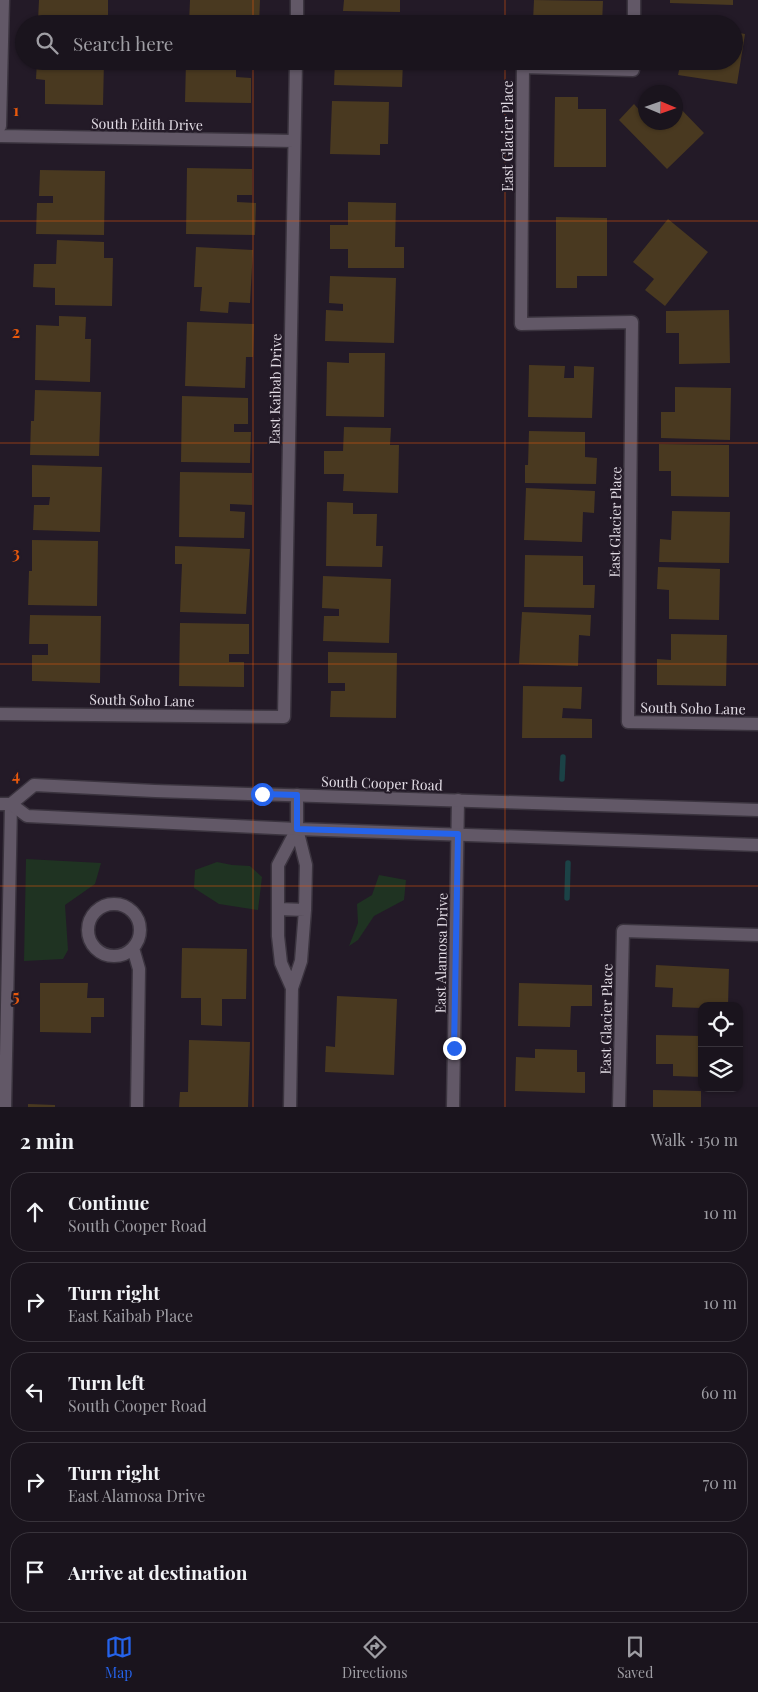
<!DOCTYPE html>
<html lang="en">
<head>
<meta charset="utf-8">
<style>
	body { margin:0; font-family:"Playfair Display",serif; background:#27212a; color:#f1f3f6 }
	.controls { position:absolute; right:15px; bottom:15px; display:grid; overflow:hidden; border-radius:10px; box-shadow:0 1px 4px #0004 }
	.controls button { width:45px; height:45px; display:grid; place-items:center; padding:0; border:0; border-bottom:1px solid #38333b; background:#1a141d; color:#f1f3f6; font:25px sans-serif }
	.compass { position:absolute; left:638px; top:85px; width:45px; height:45px; border-radius:50%; background:#1a141d; box-shadow:0 1px 4px #0004; rotate:92deg }
	.stop { position:absolute; width:15px; height:15px; margin:-11px; border:4px solid #2563eb; border-radius:50%; background:#fff }
	.stop.end { background:#2563eb; border-color:#fff; box-shadow:0 1px 5px #0008 }
	.list { margin:0; padding:0; list-style:none }
	h2 { display:flex; justify-content:space-between; align-items:center; height:65px; margin:0; padding:0 20px; font-size:21px }
	h2 small { font-size:16px; font-weight:400; color:#9f9ea4 }
	.list li { display:grid; grid-template-columns:32px 1fr auto; gap:15px; align-items:center; box-sizing:border-box; height:80px; margin:0 10px 10px; padding:0 10px; border:1px solid #38333b; border-radius:20px }
	.list b { display:block; font-size:19px; white-space:nowrap }
	.list p { margin:0; font-size:16px; white-space:nowrap; color:#9f9ea4 }
	.list em { font-size:16px; font-style:normal; color:#9f9ea4 }
	.icon { flex:none; width:28px; height:28px; fill:none; stroke:currentColor; stroke-width:2; stroke-linecap:round; stroke-linejoin:round }
	.map { position:relative; flex:none; width:758px; height:1107px; overflow:hidden }
	.search { position:absolute; background:#1a141d; box-shadow:0 1px 4px #0004; left:15px; right:15px; top:15px; height:55px; display:flex; align-items:center; gap:12px; box-sizing:border-box; padding:0 18px; border-radius:28px; color:#9f9ea4; font-size:19px }
	.sheet { height:515px; background:#1a141d }
	nav { display:flex; justify-content:space-around; align-items:center; box-sizing:border-box; height:70px; border-top:1px solid #38333b; background:#1a141d; font-size:14px; color:#9f9ea4 }
	nav a { display:grid; justify-items:center; gap:2px }
	nav .on { color:#2563eb }
	.map>svg:first-child { display:block }
	.green { fill:#1f3322 }
	.lines { fill:none; stroke-linecap:round; stroke-linejoin:round }
	.stream { stroke:#1b4246; stroke-width:5.5 }
	.building { fill:#493920 }
	.minor-casing { stroke:#3b343f; stroke-width:15 }
	.secondary-casing { stroke:#3b343f; stroke-width:15 }
	.minor { stroke:#625867; stroke-width:12 }
	.secondary { stroke:#625867; stroke-width:12 }
	.route { stroke:#2563eb; stroke-width:6 }
	.grid { fill:none; stroke:#e8590c; stroke-width:1; stroke-opacity:0.55 }
	.labels { text-anchor:middle; dominant-baseline:central; stroke-width:4.5; stroke-linejoin:round; paint-order:stroke }
	.street-label { font-size:14px; fill:#e2dce5; stroke:#231a27 }
	.grid-label { font-size:16px; text-anchor:middle; font-weight:bold; fill:#e8590c; stroke:#231a27; stroke-width:4.5; stroke-linejoin:round; paint-order:stroke }
</style>
</head>
<body>
<div class="map">
<svg width="758" height="1107" viewBox="0 0 758 1107">
	<rect width="100%" height="100%" fill="#231a27"/>
	<path class="green" d="M26,859l75,4 -6,21 -30,21 3,45 -5,9 -39,2z
		M217,862l15,3 18,1 12,11 -4,33 -39,-6 -25,-16 1,-18z
		M379,875l27,5 -2,20 -30,16 -16,24 -9,6 9,-23 -1,-19 15,-9z"/>
	<g class="lines">
		<path class="stream" d="M562,779l1,-22
			M567,898l1,-35"/>
	</g>
	<path class="building" d="M39,0h69v24h-58v-3h-12z
		M190,0h70l-1,24h-70z
		M344,0h56v12l-57,-1z
		M534,0l69,1 -1,23 -69,-3z
		M670,0h63v5l-63,-2z
		M333,20l52,2v2h-52z
		M734,32l11,2 -8,50 -59,-9 3,-14h53z
		M37,61h67l-1,44 -58,-1v-24l-9,-1z
		M186,61h71l-1,9h-20v7l15,1v25l-66,-1z
		M335,61h68l-1,26 -68,-2z
		M555,97h23v12h28v58h-52z
		M332,101l57,1 -1,42h-8v11l-50,-1z
		M634,104l8,9 4,-4v13h30v-18l28,29 -37,36 -48,-49z
		M187,168l65,1v26h-15v7l19,1 -1,32 -69,-1z
		M40,170l65,1 -1,64 -68,-1 1,-31h16v-7h-14z
		M348,202l48,1 -1,44h9v21h-56v-19h-18v-24h18z
		M556,217l51,1v58h-30v12h-21z
		M668,219l40,33 -43,54 -20,-16 9,-11 -21,-17z
		M57,240l47,2v16h9l-1,48 -57,-1v-17l-22,-1 1,-23h22z
		M196,247l57,3 -3,53 -21,-1 -1,11 -28,-2 2,-24h-8z
		M330,276l66,2 -2,65 -69,-2 1,-31 17,1v-7l-14,-1z
		M729,310l1,53 -51,1v-31h-13v-22z
		M59,316l27,1 -1,22h6l-1,43 -55,-2 1,-55 23,1z
		M187,322l67,2 -1,33h-7l-1,31 -60,-2z
		M349,353h36l-1,64 -58,-1 1,-54 22,1z
		M529,365l36,1 -1,12h10v-12l20,1 -2,51 -64,-1z
		M675,387l56,1 -1,52 -69,-2v-26h14z
		M35,390l66,2 -2,64 -69,-1 1,-34h3z
		M182,396l66,2v26h-14v8h17l-1,31 -69,-1z
		M344,427l47,1 -1,17h9l-1,48 -55,-2 1,-17h-20v-23h19z
		M529,431l56,1v25l12,1 -1,26 -71,-1v-18h3z
		M659,444l70,1v52l-58,-1v-25h-12z
		M32,465l70,2 -2,65 -67,-2 1,-25h15l1,-8h-18z
		M180,472l72,1v32l-22,-1v7l15,1 -1,26 -65,-1z
		M526,488l69,3 -1,22 -11,-1 -1,30 -58,-2z
		M327,502l26,1v11h24l-1,32h7l-1,21 -56,-1z
		M672,511l58,1 -1,51 -70,-1 1,-23 11,1z
		M32,540l66,1 -1,65 -69,-1 1,-34h3z
		M175,546l75,3 -4,65 -66,-2 2,-48h-7z
		M525,555l58,1v29h12l-1,23 -70,-1z
		M658,567l62,2 -1,51 -50,-1v-29l-12,-1z
		M323,576l68,3 -2,64 -66,-2 1,-25h15v-7l-17,-1z
		M522,612l69,3 -1,21 -11,-1 -1,31 -59,-2z
		M30,615l71,1 -1,67 -68,-2v-26h16v-11h-19z
		M180,623l69,1v30h-20v8h15v25l-65,-1z
		M671,634l56,1 -1,51 -69,-1v-26l14,1z
		M328,652l69,1 -1,65 -66,-1 1,-26h14v-8h-17z
		M523,686l59,1 -1,22 -18,-1 -1,10 30,1v19h-70z
		M182,948l65,1 -1,50h-24v27l-21,-1v-27h-20z
		M656,965l73,4 -1,37h-26v2l-30,-1 1,-19 -18,-1z
		M40,983h48l-1,15h17v19h-13v16l-51,-1z
		M519,983l73,2v21h-21l-1,21 -52,-1z
		M337,996l60,3 -3,76 -69,-3 1,-26 9,1z
		M656,1035l46,1v41l-29,-1v-12h-17z
		M189,1040l61,2 -2,65h-69l1,-15h8z
		M535,1049l42,1v22h8v21l-70,-2 1,-34 19,1z
		M653,1090l48,1v16h-48z
		M28,1104l27,1v2h-27z"/>
	<g class="lines">
		<defs>
			<path id="minor" d="M297,24v-24
				M634,24v-24
				M633,61v9l-110,-3 -2,257 111,-2 -4,400 130,2
				M0,126l3,-126
				M0,136l294,5
				M0,714l284,3 12,-656
				M88 930a26 26 0 1 1 52 0a26 26 0 1 1-52 0Z
				M278,909l27,1
				M133,948l6,21 -2,138
				M292,988l-11,-25 -3,-27v-71l19,-36
				M5,1107l6,-303
				M290,1107l2,-119 9,-27 4,-51 1,-45 -9,-36v-34
				M453,1107l5,-307
				M619,1107l4,-176 135,4"/>
			<path id="secondary" d="M0,804h11l16,12 270,13 461,16
				M11,804l23,-19 121,6 603,19"/>
		</defs>
		<use href="#minor" class="minor-casing"/>
		<use href="#secondary" class="secondary-casing"/>
		<use href="#minor" class="minor"/>
		<use href="#secondary" class="secondary"/>
	</g>
	<g class="lines">
		<path class="route" d="M262,794l35,1v34l161,5 -4,214"/>
	</g>
	<path class="grid" d="M253,0v24M505,0v24M253,61v1046M505,61v1046M0,221h758M0,443h758M0,664h758M0,886h758"/>
	<g class="labels">
		<g class="street-label">
			<text transform="translate(147 124) rotate(1)">South Edith Drive</text>
			<text transform="translate(507 136) rotate(-90)">East Glacier Place</text>
			<text transform="translate(275 389) rotate(-89)">East Kaibab Drive</text>
			<text transform="translate(615 522) rotate(-89)">East Glacier Place</text>
			<text transform="translate(142 700) rotate(1)">South Soho Lane</text>
			<text transform="translate(693 708) rotate(1)">South Soho Lane</text>
			<text transform="translate(382 783) rotate(2)">South Cooper Road</text>
			<text transform="translate(441 953) rotate(-89)">East Alamosa Drive</text>
			<text transform="translate(606 1019) rotate(-89)">East Glacier Place</text>
		</g>
	</g>
	<g class="grid-label">
		<text x="16" y="116">1</text>
		<text x="16" y="338">2</text>
		<text x="16" y="559">3</text>
		<text x="16" y="781">4</text>
		<text x="16" y="1002">5</text>
	</g>
</svg>
<div class="controls">
<button><svg class="icon" aria-label="locate" viewBox="0 0 24 24"><circle cx="12" cy="12" r="6"/><path d="M12 2v4M12 18v4M2 12h4M18 12h4"/></svg></button>
<button><svg class="icon" aria-label="layers" viewBox="0 0 24 24"><path d="M12 4l9 5-9 5-9-5zM3 14l9 5 9-5"/></svg></button>
</div>
<svg class="compass" viewBox="-18 -18 36 36"><path d="M0-13l5 13h-10z" fill="#e53935"/><path d="M0 13l5-13h-10z" fill="#9f9ea4"/></svg>
<div class="stop" style="left:262px;top:794px"></div>
<div class="stop end" style="left:454px;top:1048px"></div>
<div class="search"><svg class="icon" aria-label="search" viewBox="0 0 24 24"><circle cx="10" cy="10" r="6"/><path d="M15 15l6 6"/></svg>Search here</div>
</div>
<section class="sheet">
<h2>2 min<small>Walk · 150 m</small></h2>
<ul class="list">
<li><svg class="icon" aria-label="ahead" viewBox="0 0 24 24"><path d="M12 20V5M6 11l6-6 6 6"/></svg><div><b>Continue</b><p>South Cooper Road</p></div><em>10 m</em></li>
<li><svg class="icon" aria-label="right" viewBox="0 0 24 24"><path d="M7 20v-9h11M14 6l5 5-5 5"/></svg><div><b>Turn right</b><p>East Kaibab Place</p></div><em>10 m</em></li>
<li><svg class="icon" aria-label="left" viewBox="0 0 24 24"><path d="M17 20v-9H6M10 6l-5 5 5 5"/></svg><div><b>Turn left</b><p>South Cooper Road</p></div><em>60 m</em></li>
<li><svg class="icon" aria-label="right" viewBox="0 0 24 24"><path d="M7 20v-9h11M14 6l5 5-5 5"/></svg><div><b>Turn right</b><p>East Alamosa Drive</p></div><em>70 m</em></li>
<li><svg class="icon" aria-label="arrive" viewBox="0 0 24 24"><path d="M6 21V4h12l-3 4 3 4H6"/></svg><div><b>Arrive at destination</b></div></li>
</ul>
</section>
<nav>
<a class="on"><svg class="icon" aria-label="map" viewBox="0 0 24 24"><path d="M3 6l6-2 6 2 6-2v14l-6 2-6-2-6 2zM9 4v14M15 6v14"/></svg>Map</a>
<a><svg class="icon" aria-label="directions" viewBox="0 0 24 24"><path d="M12 3l9 9-9 9-9-9zM9 14v-3h6M13 9l2 2-2 2"/></svg>Directions</a>
<a><svg class="icon" aria-label="saved" viewBox="0 0 24 24"><path d="M7 4h10v16l-5-4-5 4z"/></svg>Saved</a>
</nav>
</body>
</html>
